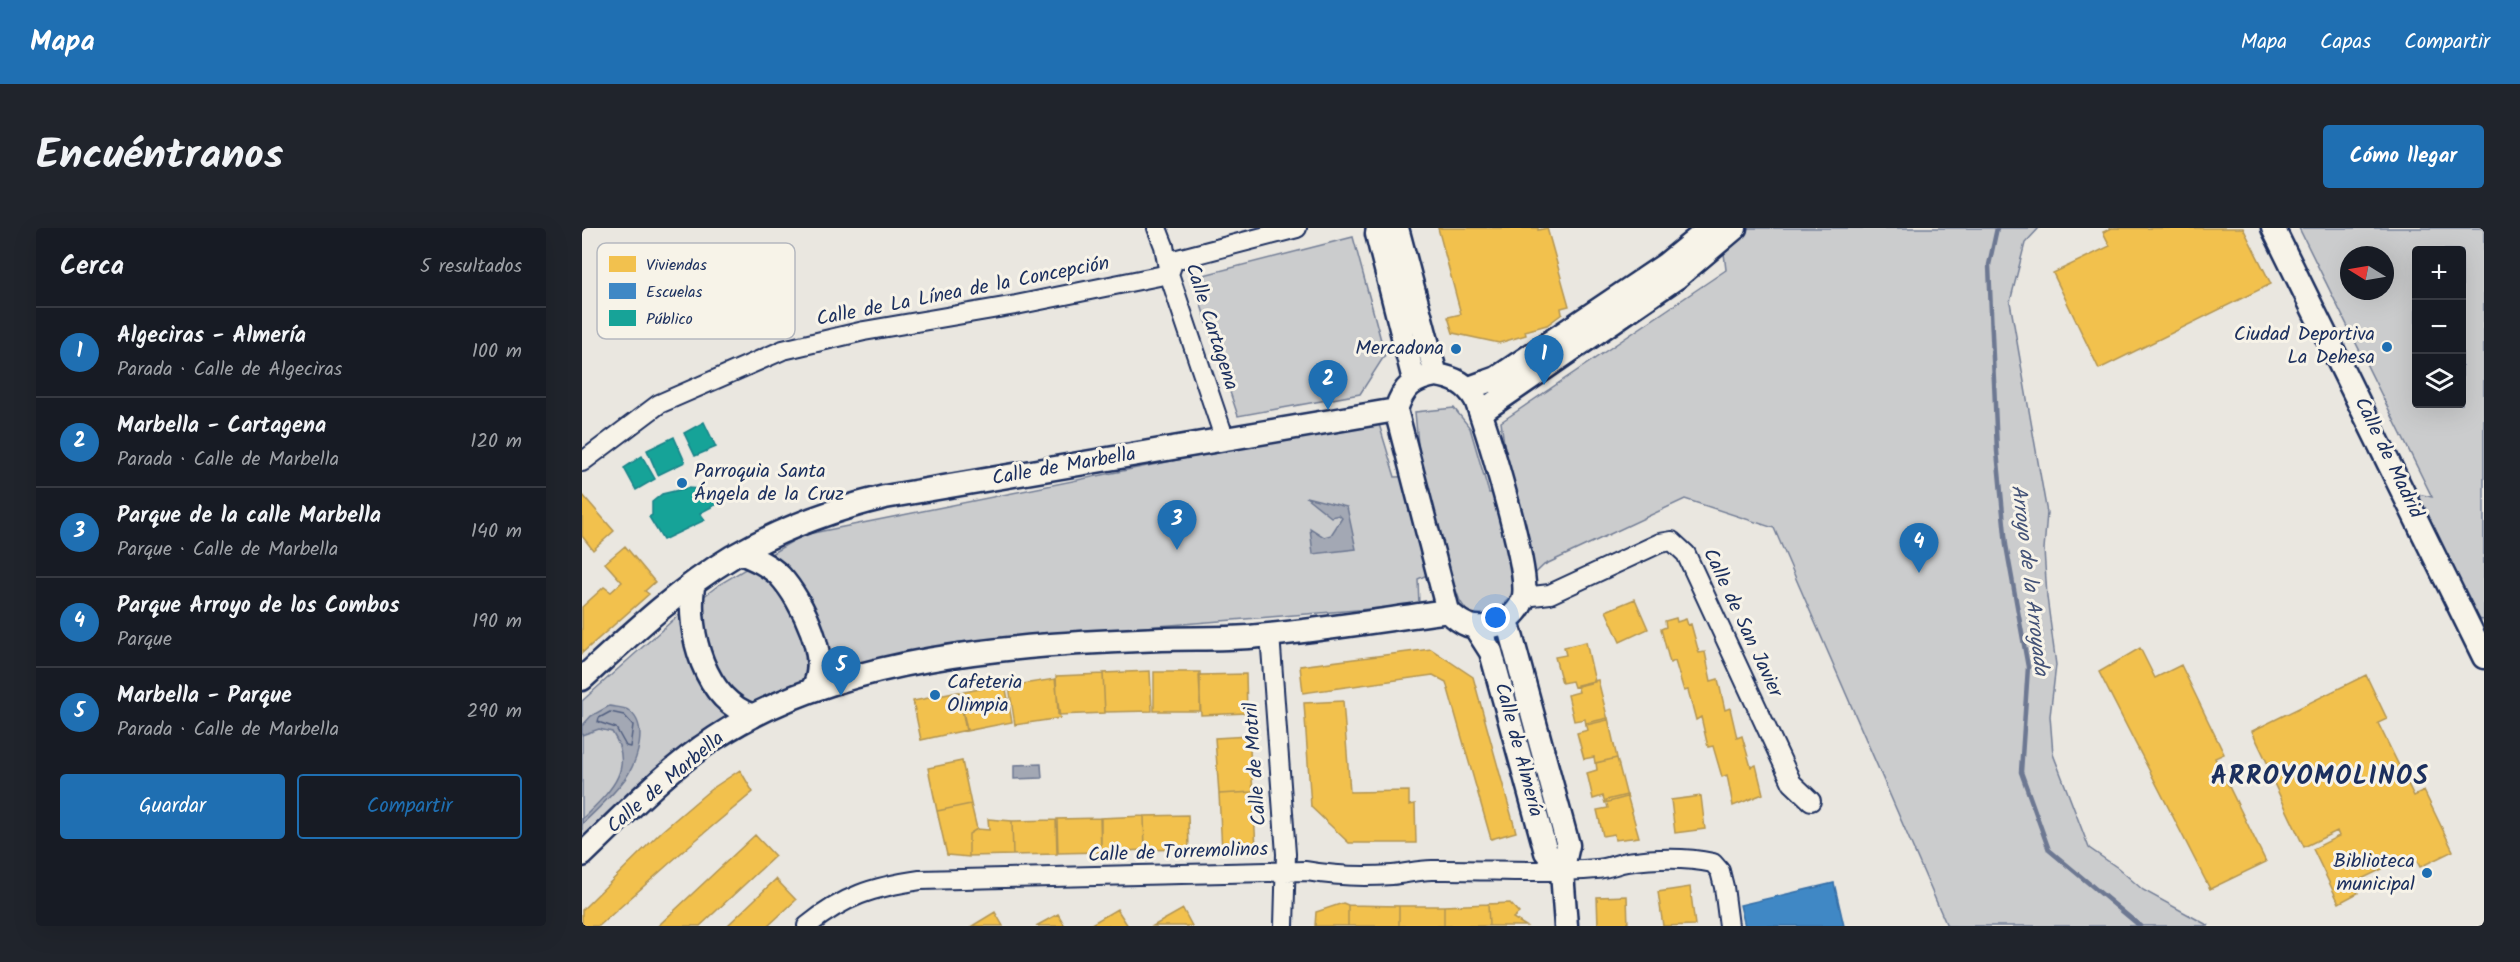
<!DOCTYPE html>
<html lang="es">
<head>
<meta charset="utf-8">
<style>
	body { margin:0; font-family:Kalam,sans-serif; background:#20242c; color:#f1f3f6 }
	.controls { position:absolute; right:18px; top:18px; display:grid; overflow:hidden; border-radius:6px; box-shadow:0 6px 24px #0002 }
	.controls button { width:54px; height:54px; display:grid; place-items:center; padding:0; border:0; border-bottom:2px solid #363941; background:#171b24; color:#f1f3f6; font:30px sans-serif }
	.compass { position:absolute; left:1758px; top:18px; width:54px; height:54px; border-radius:50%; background:#171b24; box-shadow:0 6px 24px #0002; rotate:281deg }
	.you { position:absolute; left:914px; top:390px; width:21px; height:21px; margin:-15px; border:4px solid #fff; border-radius:50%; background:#1a73e8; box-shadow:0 0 0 9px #1a73e833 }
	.badge { display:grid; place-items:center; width:39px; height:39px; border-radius:50%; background:#1f6fb2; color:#fff; font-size:20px; font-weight:700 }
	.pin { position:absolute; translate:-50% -50px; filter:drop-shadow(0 2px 3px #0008) }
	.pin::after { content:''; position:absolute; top:32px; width:21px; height:18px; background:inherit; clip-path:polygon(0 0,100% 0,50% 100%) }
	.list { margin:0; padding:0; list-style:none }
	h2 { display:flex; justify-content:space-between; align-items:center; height:78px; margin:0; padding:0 24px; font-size:26px }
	h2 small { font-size:20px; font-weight:400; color:#9ea1a6 }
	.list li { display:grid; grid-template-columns:39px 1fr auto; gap:18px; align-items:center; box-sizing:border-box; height:90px; padding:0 24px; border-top:2px solid #363941 }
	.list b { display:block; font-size:22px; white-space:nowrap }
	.list p { margin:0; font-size:20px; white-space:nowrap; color:#9ea1a6 }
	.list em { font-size:20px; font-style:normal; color:#9ea1a6 }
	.actions { display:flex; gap:12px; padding:18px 24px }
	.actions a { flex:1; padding:14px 0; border:2px solid #1f6fb2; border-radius:6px; text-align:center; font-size:21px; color:#1f6fb2 }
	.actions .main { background:#1f6fb2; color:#fff }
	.icon { flex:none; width:33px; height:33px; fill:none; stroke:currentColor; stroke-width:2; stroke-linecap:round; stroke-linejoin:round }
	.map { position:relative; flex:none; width:1902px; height:698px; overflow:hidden; border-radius:6px }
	header { display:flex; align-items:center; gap:36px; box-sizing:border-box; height:84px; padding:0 30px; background:#1f6fb2; color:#fff }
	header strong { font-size:28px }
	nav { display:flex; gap:33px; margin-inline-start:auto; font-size:21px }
	.intro { display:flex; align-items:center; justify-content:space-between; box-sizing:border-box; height:144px; padding:0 36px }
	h1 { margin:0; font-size:42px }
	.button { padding:15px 27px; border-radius:6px; background:#1f6fb2; color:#fff; font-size:21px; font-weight:700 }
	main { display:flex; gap:36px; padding:0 36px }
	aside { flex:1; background:#171b24; border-radius:6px; box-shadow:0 6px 24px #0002 }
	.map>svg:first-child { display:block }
	.green { fill:#cbcccd; stroke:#737e96; stroke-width:1.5; fill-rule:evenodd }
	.water { fill:#a3a8b4; stroke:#6d7892; stroke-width:1.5 }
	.homes { fill:#f2c14e; stroke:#b29553; stroke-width:1.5 }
	.schools { fill:#3f88c5; stroke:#346da6; stroke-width:1.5 }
	.public { fill:#17a398; stroke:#188087; stroke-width:1.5 }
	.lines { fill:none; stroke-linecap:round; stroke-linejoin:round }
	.shore { stroke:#515f80; stroke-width:1.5 }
	.stream { stroke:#6d7892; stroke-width:4.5 }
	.minor-casing { stroke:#1b2f5e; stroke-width:22 }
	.tertiary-casing { stroke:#1b2f5e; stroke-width:27 }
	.minor { stroke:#f7f3e8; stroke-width:18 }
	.tertiary { stroke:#f7f3e8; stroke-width:22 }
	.poi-dot { fill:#1f6fb2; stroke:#f7f3e8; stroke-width:2 }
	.labels { text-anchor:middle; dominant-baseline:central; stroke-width:6; stroke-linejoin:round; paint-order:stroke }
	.street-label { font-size:20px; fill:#1b2f5e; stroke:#f7f3e8 }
	.poi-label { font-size:20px; fill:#1b2f5e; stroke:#f7f3e8; text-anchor:end }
	.water-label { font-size:21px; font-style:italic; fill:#445378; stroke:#f7f3e8 }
	.district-label { font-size:26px; font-weight:bold; letter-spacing:1.5px; fill:#1b2f5e; stroke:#f7f3e8 }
	.key { fill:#f7f3e8; stroke:#b5b8bf; stroke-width:1.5 }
	.key-label { font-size:16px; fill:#1b2f5e }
</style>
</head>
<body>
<header>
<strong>Mapa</strong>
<nav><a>Mapa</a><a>Capas</a><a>Compartir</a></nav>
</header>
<div class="intro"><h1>Encuéntranos</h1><a class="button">Cómo llegar</a></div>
<main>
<aside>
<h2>Cerca<small>5 resultados</small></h2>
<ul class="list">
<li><span class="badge">1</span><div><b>Algeciras - Almería</b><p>Parada · Calle de Algeciras</p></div><em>100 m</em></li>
<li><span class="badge">2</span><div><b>Marbella - Cartagena</b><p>Parada · Calle de Marbella</p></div><em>120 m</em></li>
<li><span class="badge">3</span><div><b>Parque de la calle Marbella</b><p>Parque · Calle de Marbella</p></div><em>140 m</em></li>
<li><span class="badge">4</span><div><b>Parque Arroyo de los Combos</b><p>Parque</p></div><em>190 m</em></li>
<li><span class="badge">5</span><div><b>Marbella - Parque</b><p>Parada · Calle de Marbella</p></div><em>290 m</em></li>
</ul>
<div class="actions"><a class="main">Guardar</a><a>Compartir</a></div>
</aside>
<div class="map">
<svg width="1902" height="698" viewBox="0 0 1902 698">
	<rect width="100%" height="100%" fill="#eae7e0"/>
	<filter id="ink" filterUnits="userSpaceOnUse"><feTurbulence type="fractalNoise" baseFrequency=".0167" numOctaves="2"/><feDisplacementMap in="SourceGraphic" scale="12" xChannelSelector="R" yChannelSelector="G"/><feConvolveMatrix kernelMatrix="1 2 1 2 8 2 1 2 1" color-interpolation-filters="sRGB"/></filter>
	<g filter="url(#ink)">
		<path class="green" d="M1139,0h318l-14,15 -15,59 37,211 -3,36 3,48 9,68 -6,51 3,38 36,94 29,20 25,22 66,36h-262l-173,-398 -89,-29 -141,66 -53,51h-21l-10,-15 -13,-35 -29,13 1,26 -460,37 -117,27 -150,69 -110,105v-142l91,-81 47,-36 83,-49 379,-76 197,-35 16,53 26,-1 -6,-64 39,-4 16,20 19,65 22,-1 -10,-70 225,-152z
			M1717,0h185v392l-8,-1 -58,-125 14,3zM1834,22h46v154h-46zM1767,27h36v36h-36z
			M771,9l32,118 -25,39 -122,22 -46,-138z"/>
		<path class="water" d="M724,269l41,10 9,42 -43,5 -3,-26 14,9 7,-2 11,-17 -3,-3 -8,2z
			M27,478c6,1 14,1 19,4 22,15 9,52 -3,69 -13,17 -28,31 -43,45v-5c26,-26 55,-49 30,-87l-13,-3 -17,6v-9l9,-10z
			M459,536l1,14 -28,1v-14z"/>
		<path class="homes" d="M856,0h100v2l9,-2 22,78 -8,2 1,6 -15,11 -22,6 1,4 -27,8 -46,-10 -5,-16 13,-3z
			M1530,0h131l28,56 -172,85 -46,-96 57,-27 -7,-14z
			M0,266l32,37 -21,19 -11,-14z
			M43,318l30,36 -10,9 4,3 -67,59v-46l22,-20 7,5 11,-10 -17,-19z
			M1053,371l13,30 -28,13 -14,-31z
			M1094,390l1,4 9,-3 2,6 3,-1 8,29 6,-1 6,29 7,-2 7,31 5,-2 7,30 5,-2 9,31 5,-2 7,29 -30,12 -6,-31 -5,2 -9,-31 -5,1 -7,-30 -5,3 -8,-30 -4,1 -9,-30 -5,2 -9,-34 5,-2 -1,-6z
			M1004,414l9,40 -21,5 -2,-6 -10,2 -7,-26 11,-2 -2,-8z
			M1558,420l15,30 26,-13 43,89 -9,4 51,104 -56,27 -111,-217z
			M849,421l42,28 43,155 -25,7 -45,-157 -13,-7 -130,18 -3,-27z
			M568,443l2,40 -47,1 -2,-39z
			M572,444h46v39h-46z
			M521,446l2,39 -47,2 -2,-39z
			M664,446l1,39 -46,2 -2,-40z
			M1784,447l21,44 -9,4 36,73 10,-5 29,60 -33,16 -7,-13 -60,29 5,10 -19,10 -26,-54 26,-13 -2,-5 -33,16 -32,-68 30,-14 -28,12 -22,-46z
			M473,451l5,39 -45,7 -6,-39z
			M1016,452l10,40 -22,5 -1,-6 -11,2 -6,-26 11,-3 -2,-7z
			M423,456l7,38 -46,9 -7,-38z
			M377,464l8,38 -46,10 -8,-39z
			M761,473l7,91 59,-1v14l6,-1 1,39h-67l-38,-36 -7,-104z
			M1026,490l9,40 -22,5 -1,-6 -10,2 -7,-26 11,-3 -2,-7z
			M667,508l4,56 -34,2 -4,-56z
			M1035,530l10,39 -22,6 -2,-7 -10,3 -6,-26 10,-3 -1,-7z
			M380,533l9,43 -34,7 -9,-43z
			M158,542l13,22 -63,53 -91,81h-17v-16l80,-79 48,-41z
			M671,564l3,57 -34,2 -3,-57z
			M1045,567l12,42 -24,3 -1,-6 -11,2 -6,-26 11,-2 -2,-8z
			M1119,568l4,33 -30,4 -4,-33z
			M389,576l6,25 -8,5v23l-22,-2 -10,-44z
			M606,587l1,34 -44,1 -1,-34z
			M562,588l1,34 -44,2 -1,-34z
			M519,590v34l-43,1 -1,-34z
			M406,591l24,2 1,34 -44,1v-22l8,-5 12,1z
			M474,592l1,34 -44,1 -1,-34z
			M173,607l20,21 -75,70h-42z
			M194,651l20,21 -28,26h-41z
			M1108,659l5,38 -32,1 -5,-34z
			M1045,668l1,30h-30l-1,-29z
			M761,675l5,2v21h-33l1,-14z
			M928,675l9,10 -6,5 13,8h-37l-1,-22z
			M906,676l1,22h-45v-20z
			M766,677l51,1v20h-51z
			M817,678h45v20h-45z
			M535,681l11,17h-40z
			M601,681l9,17h-39z
			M413,684l8,14h-31z
			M476,686l7,12h-29z"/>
		<path class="schools" d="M1252,655l10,43h-99l-5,-21z"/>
		<path class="public" d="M122,194l12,25 -21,9 -11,-23z
			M92,209l11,25 -27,13 -11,-25z
			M60,228l13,23 -19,11 -12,-22z
			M105,260l14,1 16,15 -17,9 5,7 -42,20 -14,-23 3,-2v-13l10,-8z"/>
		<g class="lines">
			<path class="shore" d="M28,484l14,3 9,10 -3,22 -4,-1 -10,-18 -18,-6 1,-4z"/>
			<path class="stream" d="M1415,0l-8,37 8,186 9,94 22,122 -7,105 28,78 91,76"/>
			<defs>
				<path id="minor" d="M575,0l7,18 5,28 56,166
					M0,234l77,-58 124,-54 81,-19 152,-26 153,-31 5,-14 123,-32
					M942,369l26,-3 110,-51 12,-2 14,13 106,229 19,18
					M688,406l16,220 -2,72
					M225,698c37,-30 66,-39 113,-46l386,-9c28,5 57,6 86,4 13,-1 26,-5 40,-5 55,-1 109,4 164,-1 10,0 20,-5 31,-7 28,-4 58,-5 86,1l7,8 4,16 5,39"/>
				<path id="tertiary" d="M796,0l-1,6 37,146
					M815,0l39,147
					M1691,0l211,429
					M854,147c19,3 31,9 40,25 12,33 53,167 48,196 -3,14 -17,27 -31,30 -20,4 -31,-1 -45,-15l-52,-201c7,-23 17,-31 40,-35z
					M887,160l28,-10 168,-113 45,-37
					M899,184l195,-134 59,-50
					M159,325c14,6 28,12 39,23 22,24 52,85 32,113
					M111,358c-6,47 11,113 60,130
					M925,392l61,225 -6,27 4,54
					M893,399l16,25 55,200 16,20
					M0,451c47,-43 95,-89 150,-122 48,-28 99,-47 153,-60l511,-87
					M0,627c42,-40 84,-85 133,-117 125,-83 300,-93 446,-99 29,-1 59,0 88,-2 67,-6 133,-17 199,-26"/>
			</defs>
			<use href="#minor" class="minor-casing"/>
			<use href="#tertiary" class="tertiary-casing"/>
			<use href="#minor" class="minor"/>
			<use href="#tertiary" class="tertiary"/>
		</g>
	</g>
	<g class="poi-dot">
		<circle cx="1805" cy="119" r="6"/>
		<circle cx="874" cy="121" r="6"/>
		<circle cx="100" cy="255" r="6"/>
		<circle cx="353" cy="467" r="6"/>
		<circle cx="1845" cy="645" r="6"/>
	</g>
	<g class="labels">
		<g class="street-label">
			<text transform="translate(381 64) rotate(-11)">Calle de La Línea de la Concepción</text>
			<text transform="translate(629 99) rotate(72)">Calle Cartagena</text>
			<text transform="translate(1806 230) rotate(64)">Calle de Madrid</text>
			<text transform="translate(482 239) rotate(-10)">Calle de Marbella</text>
			<text transform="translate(1160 395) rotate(65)">Calle de San Javier</text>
			<text transform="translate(936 522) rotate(75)">Calle de Almería</text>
			<text transform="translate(674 536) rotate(-94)">Calle de Motril</text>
			<text transform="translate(84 555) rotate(-40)">Calle de Marbella</text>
			<text transform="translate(596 625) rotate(-2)">Calle de Torremolinos</text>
		</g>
		<g class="poi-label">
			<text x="1793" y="107">Ciudad Deportiva<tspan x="1793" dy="23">La Dehesa</tspan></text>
			<text x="862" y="121">Mercadona</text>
			<text x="112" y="244" text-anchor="start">Parroquia Santa<tspan x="112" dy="23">Ángela de la Cruz</tspan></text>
			<text x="365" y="455" text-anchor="start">Cafeteria<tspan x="365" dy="23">Olimpia</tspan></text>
			<text x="1833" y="634">Biblioteca<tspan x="1833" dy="23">municipal</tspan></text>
		</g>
		<g class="water-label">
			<text transform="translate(1447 352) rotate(83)">Arroyo de la Arroyada</text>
		</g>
		<g class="district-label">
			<text x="1738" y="549">ARROYOMOLINOS</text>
		</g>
	</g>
	<rect x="15" y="15" width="198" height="96" rx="9" class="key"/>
	<rect x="27" y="28" width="27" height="16" fill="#f2c14e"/>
	<rect x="27" y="55" width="27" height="16" fill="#3f88c5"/>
	<rect x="27" y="82" width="27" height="16" fill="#17a398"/>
	<g class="key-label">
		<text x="64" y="42">Viviendas</text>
		<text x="64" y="69">Escuelas</text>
		<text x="64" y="96">Público</text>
	</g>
</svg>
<div class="controls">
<button>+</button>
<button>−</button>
<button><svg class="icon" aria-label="layers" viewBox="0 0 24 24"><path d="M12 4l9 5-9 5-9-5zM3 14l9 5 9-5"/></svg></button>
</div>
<svg class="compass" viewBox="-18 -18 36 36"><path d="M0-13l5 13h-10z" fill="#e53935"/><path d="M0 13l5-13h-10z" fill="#9ea1a6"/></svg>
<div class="you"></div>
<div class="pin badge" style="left:962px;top:157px">1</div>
<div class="pin badge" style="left:746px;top:182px">2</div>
<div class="pin badge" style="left:595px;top:322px">3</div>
<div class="pin badge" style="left:1337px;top:345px">4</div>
<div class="pin badge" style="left:259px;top:468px">5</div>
</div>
</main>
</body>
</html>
